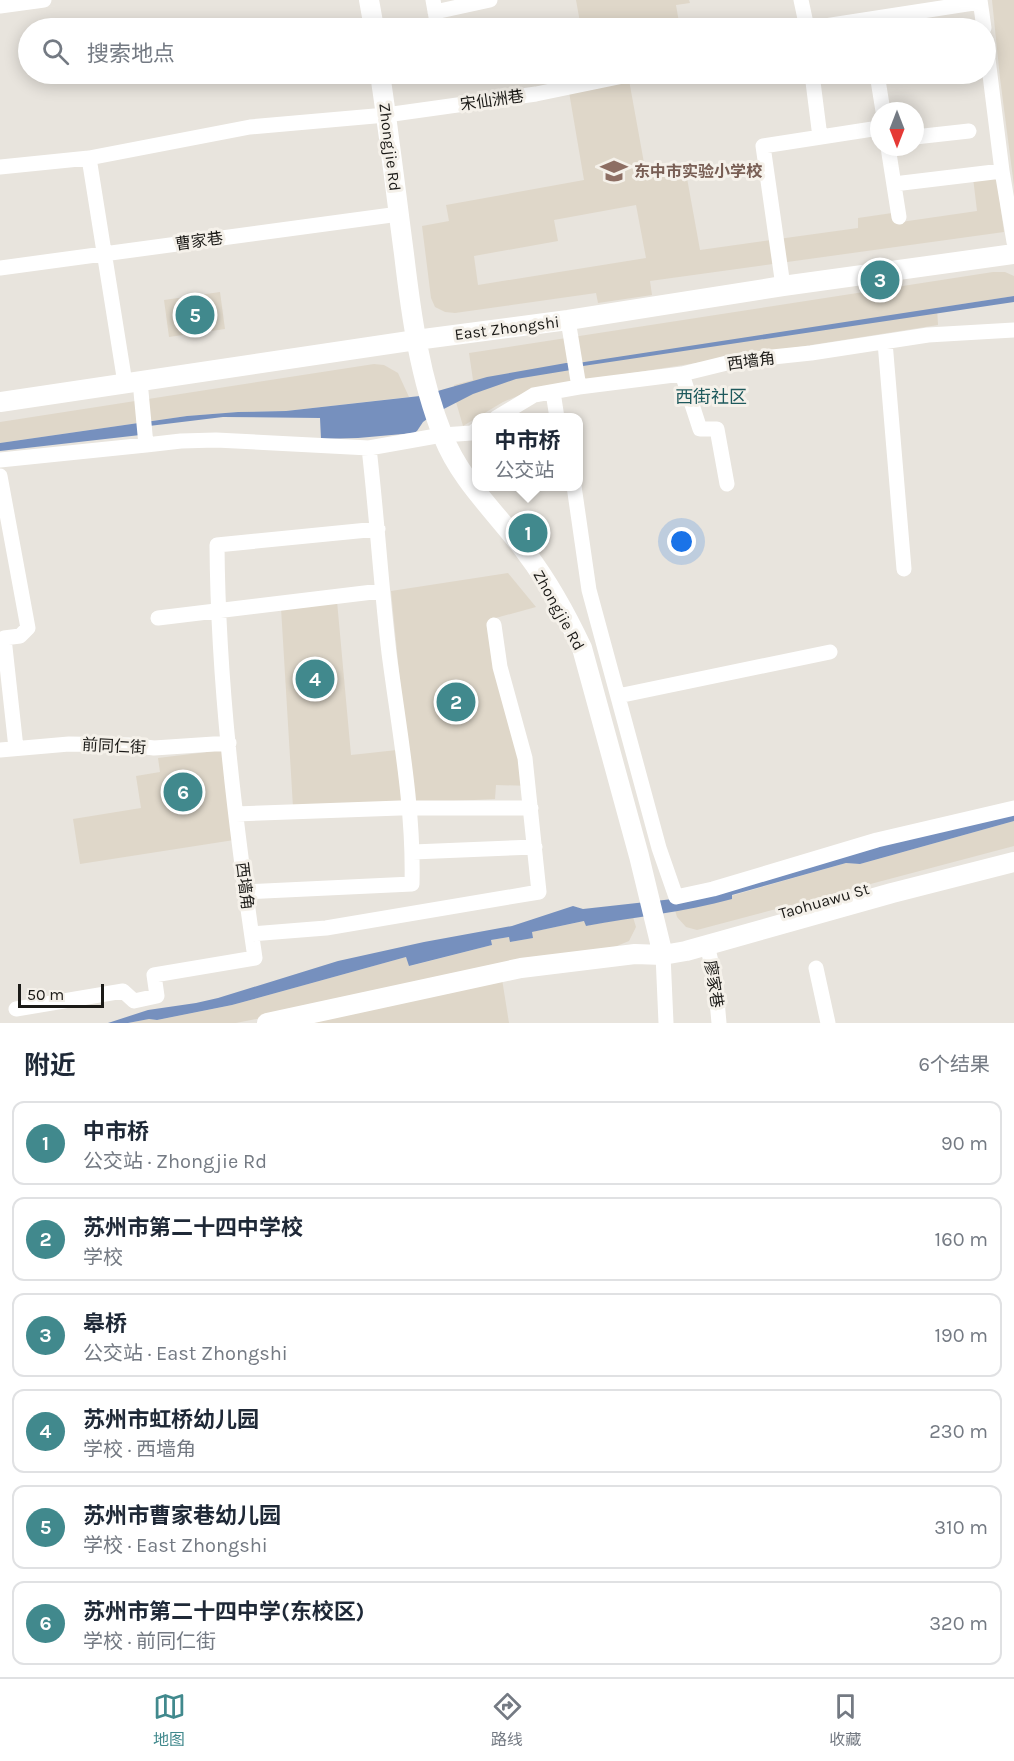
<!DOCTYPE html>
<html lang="zh">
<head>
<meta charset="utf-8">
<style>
	body { margin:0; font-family:Karla,"Noto Sans SC",sans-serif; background:#f6f6f7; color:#1f2937 }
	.compass { position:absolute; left:870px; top:102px; width:54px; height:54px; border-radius:50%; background:#fff; box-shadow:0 3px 15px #0003; rotate:180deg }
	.scale { position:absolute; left:18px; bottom:15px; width:86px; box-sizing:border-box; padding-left:6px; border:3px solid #1b1a17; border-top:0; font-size:16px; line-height:21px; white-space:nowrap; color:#1b1a17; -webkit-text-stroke:4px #f5f1ea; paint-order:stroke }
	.you { position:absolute; left:682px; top:542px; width:21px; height:21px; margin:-15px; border:4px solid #fff; border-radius:50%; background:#1a73e8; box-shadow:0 0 0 9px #1a73e833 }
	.badge { display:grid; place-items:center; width:39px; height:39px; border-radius:50%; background:#41898d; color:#fff; font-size:20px; font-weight:700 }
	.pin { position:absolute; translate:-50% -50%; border:3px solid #fff; box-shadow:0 2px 6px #0006 }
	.popup { position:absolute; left:472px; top:413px; width:111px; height:78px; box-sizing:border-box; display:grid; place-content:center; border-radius:12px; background:#fff; filter:drop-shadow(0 2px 4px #0005); font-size:20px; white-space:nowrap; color:#747a83 }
	.popup b { font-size:22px; color:#1f2937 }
	.popup::after { content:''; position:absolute; left:50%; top:100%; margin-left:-12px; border:12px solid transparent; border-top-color:#fff }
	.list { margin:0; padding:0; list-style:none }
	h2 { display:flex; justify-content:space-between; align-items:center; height:78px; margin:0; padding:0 24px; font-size:26px }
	h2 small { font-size:20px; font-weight:400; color:#747a83 }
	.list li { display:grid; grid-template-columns:39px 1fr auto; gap:18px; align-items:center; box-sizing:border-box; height:84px; margin:0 12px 12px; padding:0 12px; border:2px solid #e0e1e3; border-radius:12px }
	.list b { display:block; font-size:22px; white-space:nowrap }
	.list p { margin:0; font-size:20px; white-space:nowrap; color:#747a83 }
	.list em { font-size:20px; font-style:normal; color:#747a83 }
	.icon { flex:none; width:33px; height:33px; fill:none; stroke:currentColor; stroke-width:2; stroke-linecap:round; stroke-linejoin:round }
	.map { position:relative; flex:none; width:1014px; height:1023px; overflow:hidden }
	.search { position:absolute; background:#fff; box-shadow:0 3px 15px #0003; left:18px; right:18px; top:18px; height:66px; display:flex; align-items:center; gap:15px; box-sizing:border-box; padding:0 21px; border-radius:33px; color:#747a83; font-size:22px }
	.sheet { height:654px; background:#fff }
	nav { display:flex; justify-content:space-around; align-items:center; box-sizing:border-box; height:84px; border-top:2px solid #e0e1e3; background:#fff; font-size:16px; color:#747a83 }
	nav a { display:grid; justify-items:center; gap:3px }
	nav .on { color:#41898d }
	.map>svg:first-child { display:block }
	.built { fill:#dfd7c9; fill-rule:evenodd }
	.water { fill:#7690be }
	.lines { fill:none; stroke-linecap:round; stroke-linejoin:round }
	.minor { stroke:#fff; stroke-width:15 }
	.major { stroke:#fff; stroke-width:20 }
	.labels { text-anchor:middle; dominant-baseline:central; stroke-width:6; stroke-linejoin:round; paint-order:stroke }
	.street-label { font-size:16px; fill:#1b1a17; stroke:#f5f1ea }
	.education-label { font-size:16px; font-weight:bold; fill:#785e54; stroke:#f5f1ea; text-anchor:start }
	.neighbourhood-label { font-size:18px; fill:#1e595c; stroke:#f5f1ea }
</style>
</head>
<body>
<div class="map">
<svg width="1014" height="1023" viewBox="0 0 1014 1023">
	<rect width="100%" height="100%" fill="#e8e4dd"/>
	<path class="built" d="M576,0h113l1,3 -14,2 4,23h-99z
		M992,0h22v186l-14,-108z
		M629,80l17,94 39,-7 15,83 158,-22v-10l34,-5 2,10 83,-12 -5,-42 23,-3 9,66 -354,49 2,14 -54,8 -2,-10 -141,20 -10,-1 -10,-5 -4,-9 -9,-72 27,-5 -3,-16 138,-25 -15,-88zM636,205l10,53 -168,27 -4,-29 84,-15 -4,-21z
		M993,272h12l9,4v20l-77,12 1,17 -401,63 -34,14 -40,24 -7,-24 -2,-17 19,-5 -4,-27z
		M220,292l5,37 -56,8 -5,-37z
		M374,364l10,1 14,8 11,24 -123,14 -48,1 -51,4 -187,27v-21z
		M508,573l28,34 -44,12 38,167 -34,-1 -1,14 -83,4 -21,-212z
		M337,601l14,154 46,-5 6,52 -110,5 -12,-199z
		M224,750l10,90 -154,24 -7,-45 68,-11 -5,-32 24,-4 -2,-14z
		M1014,821v25l-317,84 -11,-3 -9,-10 -2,-7 57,-12 -1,-2 115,-33 14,1z
		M633,917l3,10 -7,14 -17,7 -376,75h-108l21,-4 8,1 75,-15 174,-48 4,9 82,-21 -1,-5 18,-3 2,5 21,-4 -1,-6 54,-11 1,5z
		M502,979l7,44h-205z"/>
	<path class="water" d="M1014,296v6l-431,64v2l-67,11 -43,15 -39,20 -11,8 -6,9 -3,2 -56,5 -37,1 -1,-21 -97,-1 -74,9v8l-149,17v-8l187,-27 51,-4 48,-1 134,-15 67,-19 79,-14h12z
		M1014,811v10l-154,43 -14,-1 -114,32v4c-47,13 -98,18 -146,27l-2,-5 -52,11 1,6 -23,4 -1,-5 -18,3 1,5 -83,21 -3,-9 -174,48 -75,15 -8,-1 -21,4h-20l40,-13 48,-7 22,-5 120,-37 86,-19 88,-16 61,-20 10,3 99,-11z"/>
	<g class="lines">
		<path class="minor" d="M433,0l5,28
			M801,0l6,28
			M980,0l4,28
			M0,6l44,-6
			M435,12l55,-12
			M812,28l168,-26
			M986,43l16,128 12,71
			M812,74l8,63
			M877,74l6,37
			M915,137l54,-6
			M888,147l11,70
			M89,158l36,225
			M0,167l89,-9 161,-31 136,-12 150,-21 97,-20
			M894,184l108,-13
			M0,268l399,-54
			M783,286l-20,-140 116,-18
			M568,320l11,67
			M885,342l19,227
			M682,374l18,55h17l10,55
			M140,381l6,64 35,-4 35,-1 153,8 73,-13 30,-2 5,-4
			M553,392l4,26
			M496,418l38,-23 45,-8 103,-13 53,-13 76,-8 117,-18 86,-5
			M0,460l146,-15
			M0,476l28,152 -8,8 -16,2 12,110
			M574,486l15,104 70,258 17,49 37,-8 164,-49 137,-32
			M158,618l223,-27
			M618,696l212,-44
			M0,750l69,-6 59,1 26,3 75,-5
			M236,814l164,-6h131
			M413,852l122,-5
			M245,892l167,-8c2,-77 -13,-154 -23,-231 -8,-68 -12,-136 -20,-205
			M252,934l74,-6 213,-36 -14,-134 -25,-91 -6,-42
			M707,945l8,33 4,45
			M663,955l3,68
			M816,968l12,55
			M16,1009l107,-18 11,10 23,-5 -3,-21 101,-17c-20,-136 -37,-275 -38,-413l161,-16"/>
		<path class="major" d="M369,0l5,28
			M380,74c9,59 16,120 24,180 7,60 16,125 39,182 18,46 56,79 84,118 22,29 40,62 55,94l57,208 24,99
			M0,402l416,-62 152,-20 215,-34 231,-32
			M267,1023l254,-55 114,-14 28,1 23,-4 206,-58 122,-31"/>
	</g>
	<defs>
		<symbol id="school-bare" viewBox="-9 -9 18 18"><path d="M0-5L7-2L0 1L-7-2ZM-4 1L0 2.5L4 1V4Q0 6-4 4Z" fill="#8d6e63" stroke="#f5f1ea" stroke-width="2.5" paint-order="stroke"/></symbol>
	</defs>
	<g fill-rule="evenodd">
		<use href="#school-bare" x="595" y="152" width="38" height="38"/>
	</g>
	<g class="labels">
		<g class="street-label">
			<text transform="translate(492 100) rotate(-8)">宋仙洲巷</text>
			<text transform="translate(390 147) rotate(83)">Zhongjie Rd</text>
			<text transform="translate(199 241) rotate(-8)">曹家巷</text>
			<text transform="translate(507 328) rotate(-7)">East Zhongshi</text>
			<text transform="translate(751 361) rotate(-8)">西墙角</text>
			<text transform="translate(559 610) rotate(61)">Zhongjie Rd</text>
			<text transform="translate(114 746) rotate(3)">前同仁街</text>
			<text transform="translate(245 886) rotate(83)">西墙角</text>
			<text transform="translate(824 901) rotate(-16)">Taohuawu St</text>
			<text transform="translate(714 984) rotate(81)">廖家巷</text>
		</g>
		<g class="education-label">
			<text x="634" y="171">东中市实验小学校</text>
		</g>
		<g class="neighbourhood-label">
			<text x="711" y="397">西街社区</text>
		</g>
	</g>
</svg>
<svg class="compass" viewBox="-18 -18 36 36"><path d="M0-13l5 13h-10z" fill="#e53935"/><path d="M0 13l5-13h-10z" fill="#747a83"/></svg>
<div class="scale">50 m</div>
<div class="you"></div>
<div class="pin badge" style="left:528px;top:533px">1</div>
<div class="popup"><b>中市桥</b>公交站</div>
<div class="pin badge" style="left:456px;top:702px">2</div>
<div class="pin badge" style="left:880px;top:280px">3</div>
<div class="pin badge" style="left:315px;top:679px">4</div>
<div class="pin badge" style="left:195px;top:315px">5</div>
<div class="pin badge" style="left:183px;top:792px">6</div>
<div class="search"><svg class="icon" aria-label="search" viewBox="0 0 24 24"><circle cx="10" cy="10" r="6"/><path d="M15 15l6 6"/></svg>搜索地点</div>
</div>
<section class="sheet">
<h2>附近<small>6个结果</small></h2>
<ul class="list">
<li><span class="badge">1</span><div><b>中市桥</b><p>公交站 · Zhongjie Rd</p></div><em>90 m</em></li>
<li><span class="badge">2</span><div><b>苏州市第二十四中学校</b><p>学校</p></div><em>160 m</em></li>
<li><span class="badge">3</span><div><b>皋桥</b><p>公交站 · East Zhongshi</p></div><em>190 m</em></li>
<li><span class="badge">4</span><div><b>苏州市虹桥幼儿园</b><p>学校 · 西墙角</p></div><em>230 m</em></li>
<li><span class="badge">5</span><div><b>苏州市曹家巷幼儿园</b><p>学校 · East Zhongshi</p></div><em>310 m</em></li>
<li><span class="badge">6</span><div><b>苏州市第二十四中学(东校区)</b><p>学校 · 前同仁街</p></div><em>320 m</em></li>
</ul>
</section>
<nav>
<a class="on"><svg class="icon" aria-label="map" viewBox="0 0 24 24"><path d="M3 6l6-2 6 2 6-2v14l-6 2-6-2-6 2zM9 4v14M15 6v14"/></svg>地图</a>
<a><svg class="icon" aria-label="directions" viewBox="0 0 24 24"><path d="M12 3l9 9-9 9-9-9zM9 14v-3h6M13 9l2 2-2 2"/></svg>路线</a>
<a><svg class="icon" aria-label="saved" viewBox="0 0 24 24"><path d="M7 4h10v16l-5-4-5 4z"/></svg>收藏</a>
</nav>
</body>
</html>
